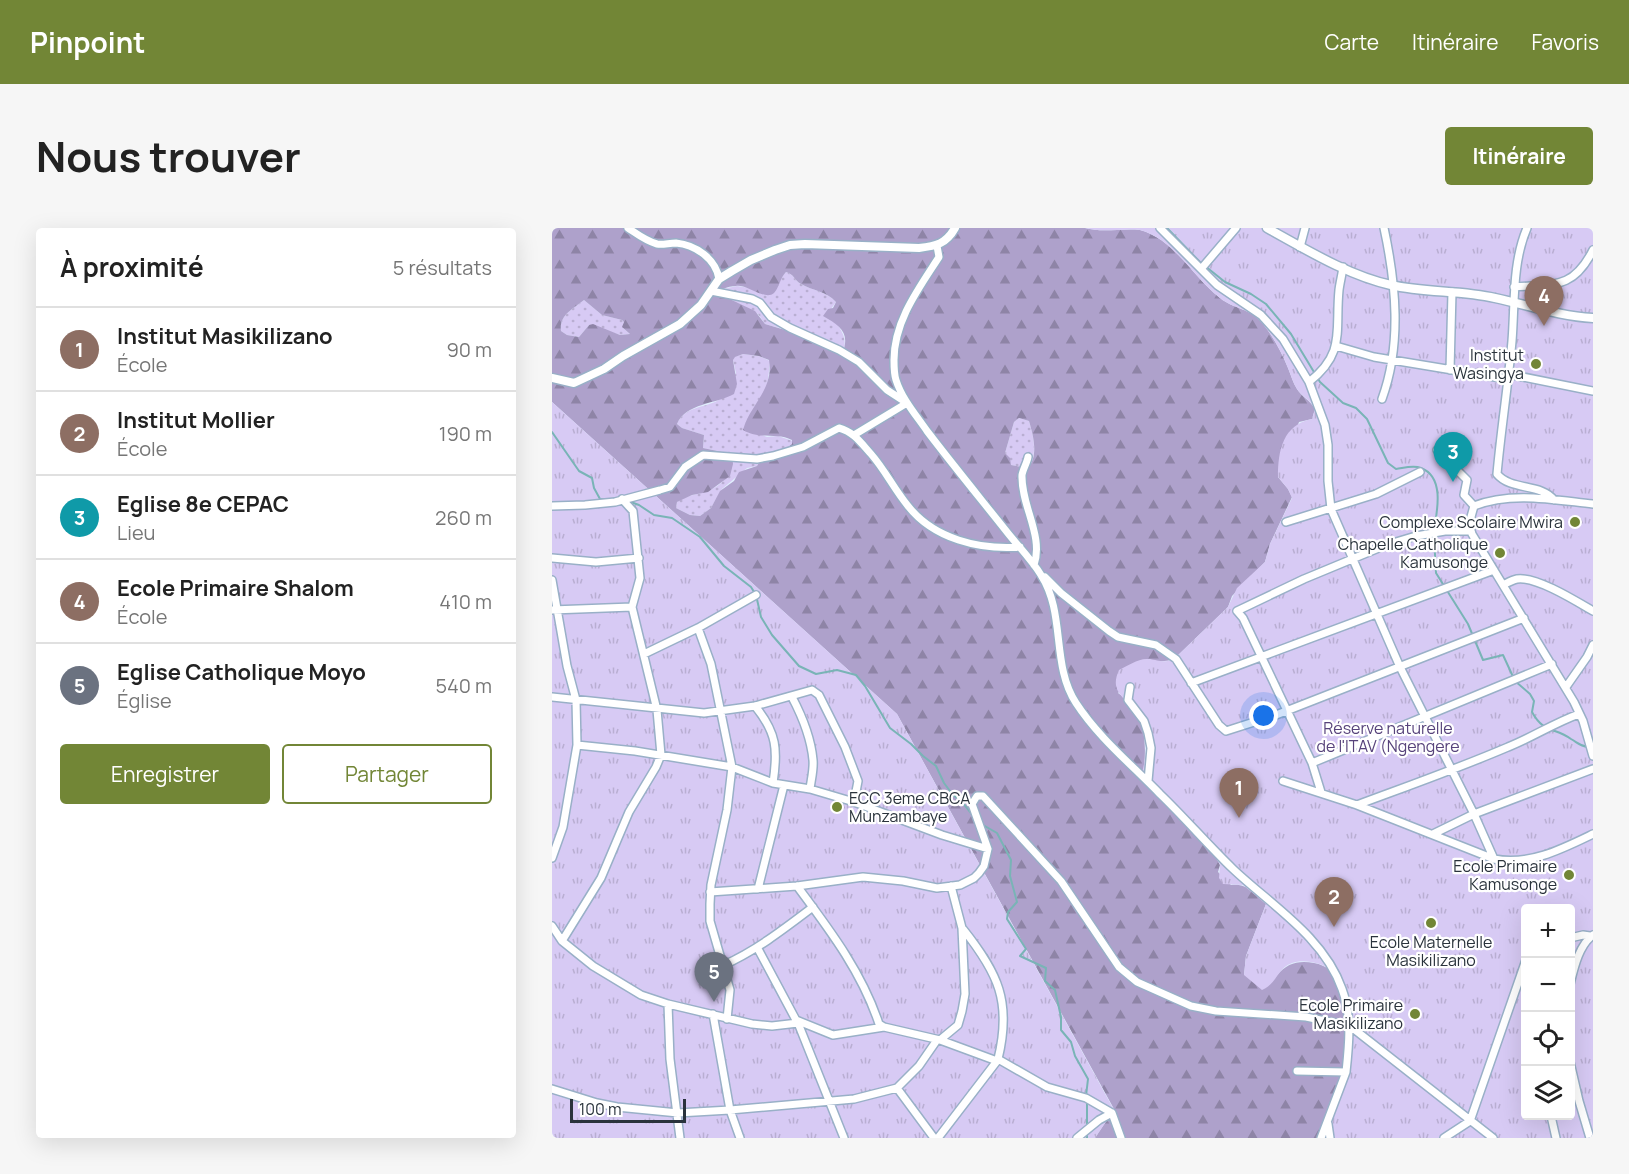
<!DOCTYPE html>
<html lang="fr">
<head>
<meta charset="utf-8">
<style>
	body { margin:0; font-family:Manrope,sans-serif; background:#f6f6f6; color:#222 }
	.controls { position:absolute; right:18px; bottom:18px; display:grid; overflow:hidden; border-radius:6px; box-shadow:0 6px 24px #0002 }
	.controls button { width:54px; height:54px; display:grid; place-items:center; padding:0; border:0; border-bottom:2px solid #e0e0e0; background:#fff; color:#222; font:30px sans-serif }
	.scale { position:absolute; left:18px; bottom:15px; width:116px; box-sizing:border-box; padding-left:6px; border:3px solid #2a333c; border-top:0; font-size:16px; line-height:21px; white-space:nowrap; color:#2a333c; -webkit-text-stroke:4px #fff; paint-order:stroke }
	.you { position:absolute; left:712px; top:488px; width:21px; height:21px; margin:-15px; border:4px solid #fff; border-radius:50%; background:#1a73e8; box-shadow:0 0 0 9px #1a73e833 }
	.badge { display:grid; place-items:center; width:39px; height:39px; border-radius:50%; background:#728636; color:#fff; font-size:20px; font-weight:700 }
	.pin { position:absolute; translate:-50% -50px; filter:drop-shadow(0 2px 3px #0008) }
	.pin::after { content:''; position:absolute; top:32px; width:21px; height:18px; background:inherit; clip-path:polygon(0 0,100% 0,50% 100%) }
	.list { margin:0; padding:0; list-style:none }
	h2 { display:flex; justify-content:space-between; align-items:center; height:78px; margin:0; padding:0 24px; font-size:26px }
	h2 small { font-size:20px; font-weight:400; color:#767676 }
	.list li { display:grid; grid-template-columns:39px 1fr auto; gap:18px; align-items:center; box-sizing:border-box; height:84px; padding:0 24px; border-top:2px solid #e0e0e0 }
	.list b { display:block; font-size:22px; white-space:nowrap }
	.list p { margin:0; font-size:20px; white-space:nowrap; color:#767676 }
	.list em { font-size:20px; font-style:normal; color:#767676 }
	.actions { display:flex; gap:12px; padding:18px 24px }
	.actions a { flex:1; padding:14px 0; border:2px solid #728636; border-radius:6px; text-align:center; font-size:21px; color:#728636 }
	.actions .main { background:#728636; color:#fff }
	.icon { flex:none; width:33px; height:33px; fill:none; stroke:currentColor; stroke-width:2; stroke-linecap:round; stroke-linejoin:round }
	.map { position:relative; flex:none; width:1041px; height:910px; overflow:hidden; border-radius:6px }
	header { display:flex; align-items:center; gap:36px; box-sizing:border-box; height:84px; padding:0 30px; background:#728636; color:#fff }
	header strong { font-size:28px }
	nav { display:flex; gap:33px; margin-inline-start:auto; font-size:21px }
	.intro { display:flex; align-items:center; justify-content:space-between; box-sizing:border-box; height:144px; padding:0 36px }
	h1 { margin:0; font-size:42px }
	.button { padding:15px 27px; border-radius:6px; background:#728636; color:#fff; font-size:21px; font-weight:700 }
	main { display:flex; gap:36px; padding:0 36px }
	aside { flex:1; background:#fff; border-radius:6px; box-shadow:0 6px 24px #0002 }
	.map>svg:first-child { display:block }
	.grass { fill:url(#grass-dots) }
	.forest { fill:url(#forest-firs); fill-rule:evenodd }
	.park { fill:url(#park-tufts); fill-rule:evenodd }
	.lines { fill:none; stroke-linecap:round; stroke-linejoin:round }
	.stream { stroke:#79b4b6; stroke-width:2 }
	.minor-casing { stroke:#99b0c7; stroke-width:10 }
	.tertiary-casing { stroke:#99b0c7; stroke-width:11 }
	.minor { stroke:#fff; stroke-width:7 }
	.tertiary { stroke:#fff; stroke-width:8 }
	.poi-dot { fill:#728636; stroke:#fff; stroke-width:2 }
	.labels { text-anchor:middle; dominant-baseline:central; stroke-width:4.5; stroke-linejoin:round; paint-order:stroke }
	.poi-label { font-size:16px; fill:#2a333c; stroke:#fff; text-anchor:end }
	.park-label { font-size:16px; fill:#57437b; stroke:#fff }
</style>
</head>
<body>
<header>
<strong>Pinpoint</strong>
<nav><a>Carte</a><a>Itinéraire</a><a>Favoris</a></nav>
</header>
<div class="intro"><h1>Nous trouver</h1><a class="button">Itinéraire</a></div>
<main>
<aside>
<h2>À proximité<small>5 résultats</small></h2>
<ul class="list">
<li><span class="badge" style="background:#8d6e63">1</span><div><b>Institut Masikilizano</b><p>École</p></div><em>90 m</em></li>
<li><span class="badge" style="background:#8d6e63">2</span><div><b>Institut Mollier</b><p>École</p></div><em>190 m</em></li>
<li><span class="badge" style="background:#0f9aa8">3</span><div><b>Eglise 8e CEPAC</b><p>Lieu</p></div><em>260 m</em></li>
<li><span class="badge" style="background:#8d6e63">4</span><div><b>Ecole Primaire Shalom</b><p>École</p></div><em>410 m</em></li>
<li><span class="badge" style="background:#6b7280">5</span><div><b>Eglise Catholique Moyo</b><p>Église</p></div><em>540 m</em></li>
</ul>
<div class="actions"><a class="main">Enregistrer</a><a>Partager</a></div>
</aside>
<div class="map">
<svg width="1041" height="910" viewBox="0 0 1041 910">
	<defs>
		<pattern id="grass-dots" width="8" height="8" patternUnits="userSpaceOnUse" patternTransform="scale(1.5)"><rect width="8" height="8" fill="#d7caf4"/><path d="M2 2h.1M6 6h.1" fill="none" stroke="#b9aed2" stroke-width="1.8" stroke-linecap="round"/></pattern>
		<pattern id="forest-firs" width="22" height="20" patternUnits="userSpaceOnUse" patternTransform="scale(1.5)"><rect width="22" height="20" fill="#aea1cb"/><path d="M5 1l3.5 6h-7zM16 11l3.5 6h-7z" fill="#8e84a6"/></pattern>
		<pattern id="park-tufts" width="24" height="20" patternUnits="userSpaceOnUse" patternTransform="scale(1.5)"><rect width="24" height="20" fill="#d7caf4"/><path d="M3 7l-1-3M5 7V3M7 7l1-3M15 17l-1-3M17 17v-4M19 17l1-3" fill="none" stroke="#b9aed2"/></pattern>
	</defs>
	<rect width="100%" height="100%" fill="#e0eefd"/>
	<path class="grass" d="M234,44c8,2 8,8 15,12 12,7 25,7 35,18l-5,7c4,19 20,24 11,46l-58,-26 -19,-5 -7,-10 -36,-17 1,-8 14,-3 38,6 4,-12z
		M32,72l18,15 20,5 2,2 -1,6 7,6 -10,1 -31,-10 -10,12 -12,-2 -6,-4c-2,-16 12,-22 23,-31z
		M191,126l16,2 11,5 -3,28 -14,20 -9,19 23,9 11,-1 15,5 -1,3 -5,4 -23,6 -7,12 -10,2 -25,21 -11,19 -11,8 -10,-1 -14,-7 1,-6c14,-10 32,-7 45,-20 5,-5 7,-21 10,-28l-29,-6 1,-13 -22,-7 -5,-4c7,-17 26,-16 40,-23 8,-4 15,-20 19,-28l-3,-13 1,-3z
		M467,190l10,3c4,14 10,34 -2,47l-16,-3 -6,-12 9,-31z"/>
	<path class="forest" d="M0,0h533c18,5 37,0 55,2 34,9 53,47 80,68 13,11 31,10 43,26 10,12 19,29 25,44 3,7 5,15 9,21 5,8 13,11 18,20l-3,10 -13,3 -21,55 10,12 4,8 -22,47 -5,18 -33,34 -4,11 -55,53 -17,2 -7,-3 -31,34c26,18 29,45 26,74l66,79 10,19 -2,7 13,13c17,-2 23,9 35,19l-20,52 -2,19h33c10,-12 22,-15 37,-12 6,1 13,4 17,8 11,12 16,55 15,71 -2,33 -11,65 -18,96h-233l19,-29 -217,-395 -345,-312zM234,44c8,2 8,8 15,12 12,7 25,7 35,18l-3,6 -5,1 -5,7c17,10 28,16 19,39l-50,-23 -27,-8 -10,-13 -34,-16 2,-6c4,-2 9,-3 13,-3 11,-2 29,15 38,7 5,-5 6,-15 12,-21zM32,72l18,15 20,5 2,2 -2,5 8,7 -10,1 -27,-11 -4,1 -10,12 -12,-2 -6,-4c-2,-16 12,-22 23,-31zM191,126l16,2 10,4c5,30 -19,44 -26,70 16,10 34,2 49,10v4l-5,4 -23,6 -7,12 -18,6 -5,9 -14,10 -9,17 -11,8 -10,-1 -14,-7 1,-6 15,-7 16,-3 22,-16 3,-12 -1,-10 -29,-6 1,-13 -22,-7 -5,-4c9,-21 39,-20 57,-30l3,-10 -4,-24 2,-3zM467,190l10,3c4,14 10,34 -1,47l-17,-3 -1,-7 -5,-5 9,-31z"/>
	<path class="park" d="M533,0h508v910h-265c-1,-5 -5,-12 -4,-17 3,-17 13,-32 18,-48 6,-21 4,-86 -11,-102 -9,-9 -28,-12 -39,-8 -15,5 -15,21 -30,27l-18,-15 2,-19 20,-52 -23,-19 -20,-1 -4,-6 1,-13 -10,-19 -69,-70c6,-19 8,-42 -2,-60 -11,-18 -31,-22 -20,-46 8,-4 20,-12 29,-11 12,1 12,4 25,1l55,-53 9,-19 28,-26 5,-18 22,-46 -4,-9 -10,-12c0,-27 5,-52 34,-58l3,-10c-5,-10 -13,-12 -18,-20 -4,-6 -6,-14 -9,-21 -6,-15 -15,-32 -25,-44 -12,-16 -30,-15 -43,-26 -27,-21 -46,-59 -80,-68 -18,-2 -37,3 -55,-2zM974,680h44v208h-44z
		M0,174l345,312 217,396 -19,28h-543z"/>
	<g class="lines">
		<path class="stream" d="M615,0l33,34 25,20 26,12 15,10 25,30 29,48 23,21 13,5 11,11 21,44 8,6c8,-1 17,-4 25,-1 24,9 16,44 13,62
			M0,204l27,39 13,7 2,10 6,11 8,1
			M76,273l11,4 15,10 18,3 28,19 24,29 27,21 5,8 5,22 11,18 27,31 17,8 21,-4 19,5 9,11 25,42 21,16 12,12 13,10 8,17 9,12 9,7 12,15
			M882,308l2,37 32,51 15,36 20,-5 12,26 15,13 4,7 -2,11c12,22 23,15 39,27 7,4 9,7 17,8
			M431,597l14,8 14,27 -1,16 7,26 -9,10 -1,7 19,30 -6,7 26,12 -1,13 10,9 6,27v13l10,12 4,14 13,23 -2,17
			M535,910v-36"/>
		<defs>
			<path id="minor" d="M76,0c9,6 18,13 29,16 6,1 12,-1 19,-1 20,2 40,16 43,36
				M608,0l57,57 44,30 22,24 26,43 16,43 3,20v36l3,28 69,158 74,147 20,45
				M975,0c-15,35 -12,76 -15,113 -4,45 -11,89 -15,133 14,17 44,9 57,26
				M385,18l2,11c-20,31 -45,64 -45,103 0,6 0,14 2,20 6,19 20,35 31,51 26,34 53,67 80,101 11,14 25,28 34,43 25,39 10,90 35,128 22,34 56,62 84,91 25,24 48,51 73,75 38,36 91,68 109,120 10,27 7,55 4,83l-25,66
				M748,19l5,-19
				M649,41l35,-41
				M962,59c39,-3 59,3 79,-37
				M159,63l41,8 8,4 11,14 19,11 49,22 20,12 28,28 20,13
				M784,118l38,11 133,22
				M898,142l2,-78
				M956,146l85,17
				M757,154c37,-29 26,-51 30,-92 1,-8 3,-15 4,-23
				M830,171c20,-55 14,-115 2,-171
				M302,207l53,-32
				M885,222l30,30 -3,15 10,11
				M476,229c-1,6 -5,12 -6,18 -1,31 22,61 12,90
				M1041,276c-38,-4 -82,-13 -119,2l-5,18 3,10 102,168 9,19 10,35
				M0,278l33,-1 30,-3 45,-12 10,-3 15,-20 18,-12 54,4 16,-3 30,-9 36,-19c15,4 22,15 32,26 14,16 23,35 37,52 26,33 71,44 112,41
				M734,294l90,-28 44,-22
				M0,330l44,4 43,-4
				M493,349l16,16 48,38 9,6 38,8 20,14 43,66 7,6 50,-16 248,-97
				M0,352l15,86 9,34 1,45 -14,82 -11,31
				M951,357c4,-2 9,-5 14,-6 19,-3 59,22 76,32
				M0,382l80,-3
				M146,400l13,36 21,103 -5,43 -16,75 -1,19v17l20,69 -3,29
				M92,426l54,-26 58,-33
				M639,455l303,-113
				M578,459l-2,13 16,21 4,12 3,15 -3,33
				M1014,459l21,-30 6,-12
				M0,469l152,16 51,-7 57,-16 7,5 26,52 13,34 -4,21
				M240,469c10,19 19,41 21,63 1,9 -2,20 -3,29
				M203,478c22,27 23,44 18,77
				M25,517l58,6 97,16 41,16 37,6 44,13 88,33 46,14
				M760,535l240,-99
				M731,553l74,24 137,54c35,7 68,-10 99,-25
				M769,564l-9,-29 -69,-145 -6,-7 67,-32 82,-34 30,-9 29,-5h25
				M805,577c51,-19 102,-37 151,-58 25,-10 46,-24 71,-33
				M881,606l41,-20 119,-45
				M245,658c32,43 65,86 82,138l5,3
				M206,661l26,-104
				M158,664l87,-6 66,-9 40,4 34,7 23,-3 14,-7 5,-5 5,-7 4,-17 -16,-45 5,-8h6l78,85 58,86 18,15 54,24 25,5 90,6 44,9 143,112
				M0,698l10,15 31,25 48,29 27,9 84,20 20,2 26,-3 -2,-3 37,15 51,-8 56,13 57,21 1,-2 49,28 39,11 26,15 9,25
				M411,701c35,44 49,73 35,130
				M1018,710l13,-3 7,1
				M10,713l39,-63 28,-66 27,-45 5,-12 -4,-45 -25,-103 8,-29 -7,-67 -11,-12
				M205,719l39,73
				M172,737c33,-15 60,-36 89,-58
				M1018,756c4,-16 9,-39 23,-49
				M116,776l2,55 10,79
				M161,786l17,96 10,28
				M246,795l46,115
				M388,812l18,-15 4,-14 3,-17 -3,-66 -11,-42
				M1018,834l9,39 11,37
				M745,843l49,1
				M345,860l37,50
				M0,861l45,14 20,4 61,6 52,-3 124,-11 43,-11 22,-22 18,-26
				M999,888l5,22
				M776,896l2,14
				M386,910l59,-77
				M525,910l22,-18 13,-7
				M892,910l26,-17 56,-161"/>
			<path id="tertiary" d="M715,0c38,21 82,48 124,57 34,8 70,5 104,13 33,7 64,18 98,20
				M0,150l22,5 30,-14 19,-13 57,-32 21,-19 18,-26 13,-8 19,-11 24,-10 15,-5 15,-1 114,4c17,-2 27,-4 36,-20"/>
		</defs>
		<use href="#minor" class="minor-casing"/>
		<use href="#tertiary" class="tertiary-casing"/>
		<use href="#minor" class="minor"/>
		<use href="#tertiary" class="tertiary"/>
	</g>
	<g class="poi-dot">
		<circle cx="984" cy="136" r="6"/>
		<circle cx="1023" cy="294" r="6"/>
		<circle cx="948" cy="325" r="6"/>
		<circle cx="285" cy="579" r="6"/>
		<circle cx="1017" cy="647" r="6"/>
		<circle cx="879" cy="695" r="6"/>
		<circle cx="863" cy="786" r="6"/>
	</g>
	<g class="labels">
		<g class="poi-label">
			<text x="972" y="127">Institut<tspan x="972" dy="18">Wasingya</tspan></text>
			<text x="1011" y="294">Complexe Scolaire Mwira</text>
			<text x="936" y="316">Chapelle Catholique<tspan x="936" dy="18">Kamusonge</tspan></text>
			<text x="297" y="570" text-anchor="start">ECC 3eme CBCA<tspan x="297" dy="18">Munzambaye</tspan></text>
			<text x="1005" y="638">Ecole Primaire<tspan x="1005" dy="18">Kamusonge</tspan></text>
			<text x="879" y="714" text-anchor="middle">Ecole Maternelle<tspan x="879" dy="18">Masikilizano</tspan></text>
			<text x="851" y="777">Ecole Primaire<tspan x="851" dy="18">Masikilizano</tspan></text>
		</g>
		<g class="park-label">
			<text x="836" y="500">Réserve naturelle<tspan x="836" dy="18">de l'ITAV (Ngengere</tspan></text>
		</g>
	</g>
</svg>
<div class="controls">
<button>+</button>
<button>−</button>
<button><svg class="icon" aria-label="locate" viewBox="0 0 24 24"><circle cx="12" cy="12" r="6"/><path d="M12 2v4M12 18v4M2 12h4M18 12h4"/></svg></button>
<button><svg class="icon" aria-label="layers" viewBox="0 0 24 24"><path d="M12 4l9 5-9 5-9-5zM3 14l9 5 9-5"/></svg></button>
</div>
<div class="scale">100 m</div>
<div class="you"></div>
<div class="pin badge" style="left:687px;top:590px;background:#8d6e63">1</div>
<div class="pin badge" style="left:782px;top:699px;background:#8d6e63">2</div>
<div class="pin badge" style="left:901px;top:254px;background:#0f9aa8">3</div>
<div class="pin badge" style="left:992px;top:98px;background:#8d6e63">4</div>
<div class="pin badge" style="left:162px;top:774px;background:#6b7280">5</div>
</div>
</main>
</body>
</html>
